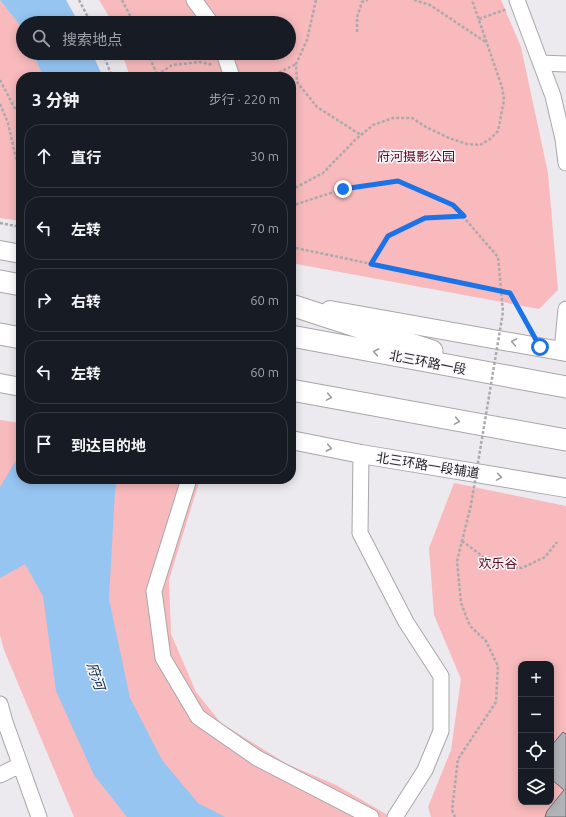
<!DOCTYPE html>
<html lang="zh">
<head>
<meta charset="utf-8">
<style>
	body { margin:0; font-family:Ubuntu,"Noto Sans SC",sans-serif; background:#20242c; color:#f1f3f6 }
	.controls { position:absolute; right:12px; bottom:12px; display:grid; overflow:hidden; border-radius:8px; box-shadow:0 2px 10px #0003 }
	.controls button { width:36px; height:36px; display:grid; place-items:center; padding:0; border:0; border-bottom:1px solid #363941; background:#171b24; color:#f1f3f6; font:20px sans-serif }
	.stop { position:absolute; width:12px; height:12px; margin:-9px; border:3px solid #1a73e8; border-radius:50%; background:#fff }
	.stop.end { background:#1a73e8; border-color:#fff; box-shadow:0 1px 4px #0008 }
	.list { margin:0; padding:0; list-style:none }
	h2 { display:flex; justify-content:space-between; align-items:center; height:52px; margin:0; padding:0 16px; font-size:17px }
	h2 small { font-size:13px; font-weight:400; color:#9ea1a6 }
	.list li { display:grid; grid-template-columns:26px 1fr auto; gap:12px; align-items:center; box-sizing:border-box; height:64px; margin:0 8px 8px; padding:0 8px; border:1px solid #363941; border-radius:16px }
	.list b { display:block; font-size:15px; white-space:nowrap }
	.list em { font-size:13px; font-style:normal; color:#9ea1a6 }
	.icon { flex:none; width:22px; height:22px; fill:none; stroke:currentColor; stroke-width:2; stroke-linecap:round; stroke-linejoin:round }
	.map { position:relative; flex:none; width:566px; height:817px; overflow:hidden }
	.search { position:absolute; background:#171b24; box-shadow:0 2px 10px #0003; left:16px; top:16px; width:280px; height:44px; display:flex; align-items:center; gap:10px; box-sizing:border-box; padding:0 14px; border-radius:22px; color:#9ea1a6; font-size:15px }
	.panel { position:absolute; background:#171b24; box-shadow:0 2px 10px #0003; left:16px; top:72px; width:280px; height:412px; border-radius:16px }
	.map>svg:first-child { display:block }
	.green { fill:#f8babc; fill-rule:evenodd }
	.water { fill:#96c5f2 }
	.building { fill:#b2b3b8; stroke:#6a6b70 }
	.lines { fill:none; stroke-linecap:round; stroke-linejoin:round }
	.minor-casing { stroke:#a9a6ab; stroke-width:17 }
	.major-casing { stroke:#a9a6ab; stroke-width:20 }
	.highway-casing { stroke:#a9a6ab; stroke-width:23 }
	.path { stroke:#aba9ad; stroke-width:2.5; stroke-dasharray:3 2; stroke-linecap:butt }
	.minor { stroke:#fff; stroke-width:15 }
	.major { stroke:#fff; stroke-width:18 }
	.highway { stroke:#fff; stroke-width:21 }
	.path-bridge { stroke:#aba9ad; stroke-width:2.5; stroke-dasharray:3 2; stroke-linecap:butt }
	.oneway { stroke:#9d9d9e }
	.route { stroke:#1a73e8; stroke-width:5 }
	.labels { text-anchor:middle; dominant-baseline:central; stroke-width:3; stroke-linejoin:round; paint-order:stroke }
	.park-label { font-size:13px; fill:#5c0c1b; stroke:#faf7fc }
	.street-label { font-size:13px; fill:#262527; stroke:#faf7fc }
	.water-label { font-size:14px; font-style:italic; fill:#0c2f4d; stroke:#faf7fc }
</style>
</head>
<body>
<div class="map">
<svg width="566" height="817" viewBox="0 0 566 817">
	<rect width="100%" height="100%" fill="#edeaef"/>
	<path class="green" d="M0,0l23,28v25h10l10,24h-22v144l-21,-3z
		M99,0h402l20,47 27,126 10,117 -19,19 -248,-46v-186h-161l-8,-24h167v-30h-178l-4,-10z
		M0,420l21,3v56h179l-31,101 2,54 25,58 25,31 66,41 49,21 55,32h-317l-70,-167 -4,-15z
		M454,483l112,23v311h-135l-3,-10 23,-57 10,-71 -27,-64 -5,-67zM521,664h30v138h-30z"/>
	<path class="water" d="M0,0h66l13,23h-56v6z
		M33,53h59l11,24h-60z
		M21,456v23h96l-2,12 -6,108 21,99 32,62 36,43 27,14h-98l-33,-42 -38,-84 -13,-95 -18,-32 -25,14v-91l15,-25z"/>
	<path class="building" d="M563,732l3,2v83h-21l2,-6 17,-21 -13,-11v-33z"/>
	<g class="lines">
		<defs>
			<path id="minor" d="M194,0l17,23
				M517,0l36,96 10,43 3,24
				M224,53l8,24
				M541,63l25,1
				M562,351l4,-42
				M361,454l-1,79 46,89 35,54v55l-16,39 -30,47
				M189,479l-35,112 9,67 35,59 59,41 114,59
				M0,704l5,18 34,95
				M0,775l20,-10"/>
			<path id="major" d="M0,250l21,4
				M330,310l236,42
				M0,383l21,4
				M291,440l70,14 205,34"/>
			<path id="highway" d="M0,281l21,4
				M291,305l141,46
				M0,334l21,4
				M291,336l275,51
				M291,390l275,50"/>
		</defs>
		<use href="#minor" class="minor-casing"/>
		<use href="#major" class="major-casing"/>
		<use href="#highway" class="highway-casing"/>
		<path class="path" d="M79,0l12,23
			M122,0l12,23
			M316,0l-9,40 -11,24 1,18 20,25 44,28
			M414,0l16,5 57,38
			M479,19l28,-10
			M357,32v-15l5,-15 6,-2
			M103,53l9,24
			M148,53l10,24
			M245,73l17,4
			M157,75l15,-10 28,-3 13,3
			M270,77l26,-13
			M0,80l14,27 7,6
			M0,104l8,19 13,57
			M291,190l32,-17 32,-33 18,-15 20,-7h19l14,9 23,11 18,6 13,1 10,-6 8,-8 6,-31 -2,-13 -30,-87
			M0,223l21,4
			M291,247l219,46 21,38
			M371,264l17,-28 37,-18 39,-2
			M462,541l27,20 14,5 19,2 23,-11 12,-15"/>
		<use href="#minor" class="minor"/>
		<use href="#major" class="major"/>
		<use href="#highway" class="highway"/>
		<path class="path-bridge" d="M291,206l52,-17 55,-8 55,24 45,52 5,55 -32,193 -14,56 4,42 9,23 16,15 12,25 -2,36 -38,57 -6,51 3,7"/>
	</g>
	<defs><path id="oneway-chevron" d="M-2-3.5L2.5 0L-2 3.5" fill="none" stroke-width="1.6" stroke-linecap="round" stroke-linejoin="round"/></defs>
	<g class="oneway">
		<use href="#oneway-chevron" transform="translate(514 342) rotate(-170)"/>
		<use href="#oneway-chevron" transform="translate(376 352) rotate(-169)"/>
		<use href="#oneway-chevron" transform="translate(329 397) rotate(10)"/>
		<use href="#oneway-chevron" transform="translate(457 421) rotate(10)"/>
		<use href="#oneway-chevron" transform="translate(329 448) rotate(11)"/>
		<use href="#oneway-chevron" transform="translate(499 477) rotate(9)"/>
	</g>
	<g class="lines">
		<path class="route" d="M343,189l55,-8 55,24 11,11 -39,2 -37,18 -17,28 139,29 30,54"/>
	</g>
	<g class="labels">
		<g class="park-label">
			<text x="416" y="156">府河摄影公园</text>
			<text x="498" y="563">欢乐谷</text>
		</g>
		<g class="street-label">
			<text transform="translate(428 362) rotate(11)">北三环路一段</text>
			<text transform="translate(428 465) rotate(9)">北三环路一段辅道</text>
		</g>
		<g class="water-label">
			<text transform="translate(96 676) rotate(72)">府河</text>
		</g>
	</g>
</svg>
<div class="controls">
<button>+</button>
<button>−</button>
<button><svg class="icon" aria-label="locate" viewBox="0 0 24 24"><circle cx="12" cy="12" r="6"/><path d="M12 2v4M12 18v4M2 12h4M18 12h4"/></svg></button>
<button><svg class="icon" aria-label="layers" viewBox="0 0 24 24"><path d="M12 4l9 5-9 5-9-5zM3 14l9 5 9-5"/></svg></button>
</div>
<div class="stop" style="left:540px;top:347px"></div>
<div class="stop end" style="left:343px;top:189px"></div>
<div class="search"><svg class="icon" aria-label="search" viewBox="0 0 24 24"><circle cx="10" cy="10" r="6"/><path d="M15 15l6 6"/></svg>搜索地点</div>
<section class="panel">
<h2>3 分钟<small>步行 · 220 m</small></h2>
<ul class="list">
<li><svg class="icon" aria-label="ahead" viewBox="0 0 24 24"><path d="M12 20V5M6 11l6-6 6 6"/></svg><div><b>直行</b></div><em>30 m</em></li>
<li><svg class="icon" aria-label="left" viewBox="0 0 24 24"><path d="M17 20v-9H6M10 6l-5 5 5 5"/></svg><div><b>左转</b></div><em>70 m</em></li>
<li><svg class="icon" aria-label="right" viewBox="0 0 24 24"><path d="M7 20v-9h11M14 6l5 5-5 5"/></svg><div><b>右转</b></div><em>60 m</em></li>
<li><svg class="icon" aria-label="left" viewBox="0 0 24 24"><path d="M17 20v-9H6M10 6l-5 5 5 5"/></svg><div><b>左转</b></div><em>60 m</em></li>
<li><svg class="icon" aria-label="arrive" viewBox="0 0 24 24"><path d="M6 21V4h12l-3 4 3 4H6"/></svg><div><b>到达目的地</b></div></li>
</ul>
</section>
</div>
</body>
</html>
